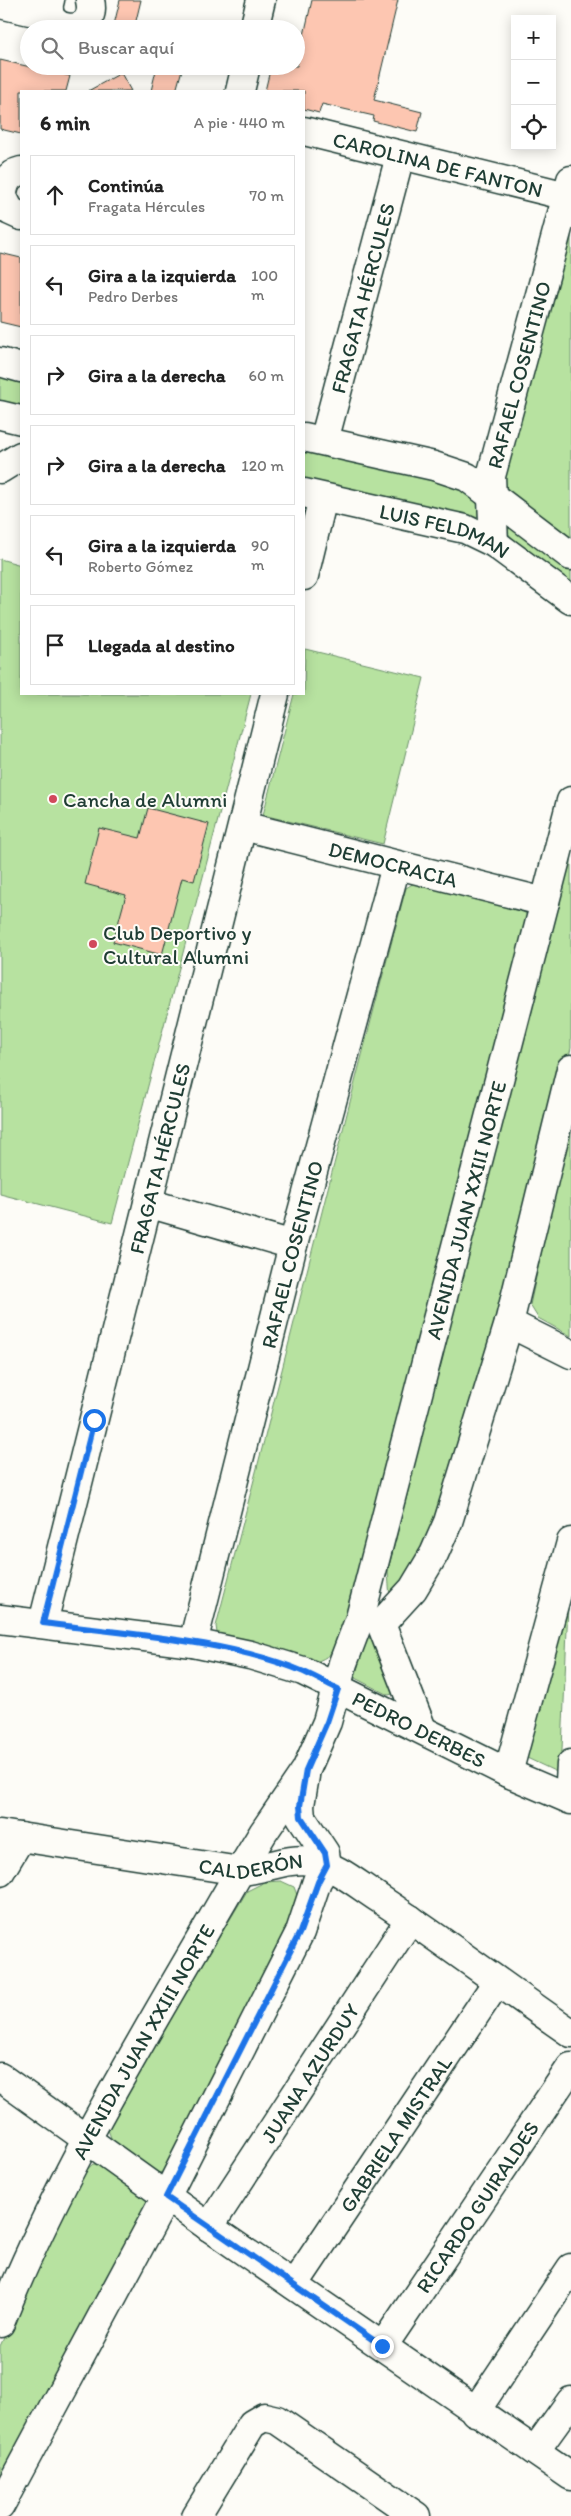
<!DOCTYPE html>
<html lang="es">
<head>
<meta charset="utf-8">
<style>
	body { margin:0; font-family:Itim,sans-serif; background:#f2f2f2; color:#222 }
	.controls { position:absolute; right:15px; top:15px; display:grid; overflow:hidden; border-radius:0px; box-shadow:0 2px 12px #0003 }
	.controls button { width:45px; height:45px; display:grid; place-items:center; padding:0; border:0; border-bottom:1px solid #e0e0e0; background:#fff; color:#222; font:25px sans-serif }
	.stop { position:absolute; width:15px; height:15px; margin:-11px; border:4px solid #1a73e8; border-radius:50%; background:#fff }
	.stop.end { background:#1a73e8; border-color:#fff; box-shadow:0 1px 5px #0008 }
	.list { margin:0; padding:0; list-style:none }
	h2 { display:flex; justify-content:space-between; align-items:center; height:65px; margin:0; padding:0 20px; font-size:21px }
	h2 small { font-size:16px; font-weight:400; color:#767676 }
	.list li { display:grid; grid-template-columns:32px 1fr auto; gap:15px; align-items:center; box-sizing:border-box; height:80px; margin:0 10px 10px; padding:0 10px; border:1px solid #e0e0e0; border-radius:0px }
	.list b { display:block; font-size:19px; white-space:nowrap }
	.list p { margin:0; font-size:16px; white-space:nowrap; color:#767676 }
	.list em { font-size:16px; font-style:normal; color:#767676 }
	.icon { flex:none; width:28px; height:28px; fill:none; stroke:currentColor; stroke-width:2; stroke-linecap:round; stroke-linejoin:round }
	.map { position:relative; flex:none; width:571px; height:2516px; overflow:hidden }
	.search { position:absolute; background:#fff; box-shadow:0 2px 12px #0003; left:20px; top:20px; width:285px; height:55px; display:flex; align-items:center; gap:12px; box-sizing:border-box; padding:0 18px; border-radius:28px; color:#767676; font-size:19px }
	.panel { position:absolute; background:#fff; box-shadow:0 2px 12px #0003; left:20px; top:90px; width:285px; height:605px; border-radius:0px }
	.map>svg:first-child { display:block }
	.green { fill:#b7e2a0; stroke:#6b906a }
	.building { fill:#fdc6b1; stroke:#1f3d34 }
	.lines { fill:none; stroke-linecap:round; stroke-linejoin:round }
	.minor-casing { stroke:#1f3d34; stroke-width:31 }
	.major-casing { stroke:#1f3d34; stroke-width:31 }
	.minor { stroke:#fdfcf7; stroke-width:28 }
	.major { stroke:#fdfcf7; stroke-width:28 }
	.route { stroke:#1a73e8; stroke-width:6 }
	.poi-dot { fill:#d1495b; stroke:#fdfcf7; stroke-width:2 }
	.labels { text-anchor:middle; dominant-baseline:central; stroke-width:4; stroke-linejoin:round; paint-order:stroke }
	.street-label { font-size:21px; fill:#1f3d34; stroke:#fdfcf7 }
	.poi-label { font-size:21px; fill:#1f3d34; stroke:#fdfcf7; text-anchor:start }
</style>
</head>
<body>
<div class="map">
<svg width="571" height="2516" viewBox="0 0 571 2516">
	<rect width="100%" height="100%" fill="#fdfcf7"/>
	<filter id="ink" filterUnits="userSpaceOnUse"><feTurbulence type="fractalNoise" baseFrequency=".02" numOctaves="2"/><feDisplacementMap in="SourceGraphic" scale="10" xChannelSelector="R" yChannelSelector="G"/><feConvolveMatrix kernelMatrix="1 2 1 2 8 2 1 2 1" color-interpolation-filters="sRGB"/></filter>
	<g filter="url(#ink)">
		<path class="green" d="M571,220v329l-69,-59z
			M0,372l21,5v33l-21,-6z
			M304,451l31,2 123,27 28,30 -8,7 -13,1 -101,-26 -60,-10z
			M507,523l64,41v21l-38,-24 -28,-31z
			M0,559l21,6v129h230l-139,529 -112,-29z
			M305,649l119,29 -41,166 -120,-29 31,-121h10z
			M571,842v206l-54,220 -80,260 -47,72 -2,-30 116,-463 27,-92z
			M414,883l101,24 10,6 4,6 -185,707c-6,16 -9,29 -26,35l-96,-22 -5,-6 -1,-7c65,-246 124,-493 190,-738z
			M571,1115v221l-33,-18 -8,-13z
			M568,1605l-7,169 -34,-16z
			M369,1638l5,2 20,50 -1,4 -5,1 -33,-17 9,-34z
			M281,1881l13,6 5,13 -3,19 -132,253 -8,1 -43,-30 -5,-13 2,-11 137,-228 18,-9z
			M93,2164l10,1 48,32 -151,291v-142l86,-176z"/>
		<path class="building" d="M120,0h21l-7,29h-21z
			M312,0h86l-24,100 48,12 -5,20 -44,-11 1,-5 -52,-12 -3,9 -15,-4v-18h-39l6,-25h26z
			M0,60l70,16 -4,15h-45v43l-21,-5z
			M157,66h26l-7,25h-25z
			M121,73l10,18h-43z
			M0,253l21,5v69l-21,-5z
			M148,808l61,16 -15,57 -12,-3 -20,77 -49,-13 13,-47 -41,-11 14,-56 41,10z"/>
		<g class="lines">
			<defs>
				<g id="minor">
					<path d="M50,0c-11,34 49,40 40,0"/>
					<path d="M0,4l30,7h19"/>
					<path d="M254,29l7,-29"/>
					<path d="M240,91l6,-25"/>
					<path id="s1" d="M304,131l267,66"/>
					<path d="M21,171c-13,3 -18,13 -18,26l7,14 11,5"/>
					<path d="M0,362l21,6"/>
					<path d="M0,415l21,5"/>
					<path d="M304,437l130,29 33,11 104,79"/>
					<path id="s2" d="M324,441l76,-285"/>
					<path d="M0,469l21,-13"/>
					<path id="s3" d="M304,493l161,36 29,14 77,57"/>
					<path id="s4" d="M494,543l-3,-67 80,-296"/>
					<path d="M304,576l19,-78"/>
					<path id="s5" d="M243,826l302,76"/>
					<path d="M148,1203l145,42"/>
					<path d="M509,1323l62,31"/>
					<path id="s6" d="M43,1623l232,-929"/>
					<path d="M381,1624l32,-35 21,-35 14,-32 61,-199 62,-254"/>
					<path d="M381,1624l41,105"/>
					<path id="s7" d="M193,1643l100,-398 103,-379"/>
					<path d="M508,1773l63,-231"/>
					<path d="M569,1799l2,-35"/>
					<path id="s8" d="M0,1834l240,37c23,-1 48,-14 71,-10 26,5 47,24 69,38 65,43 127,90 191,134"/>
					<path d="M0,1872l21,-35"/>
					<path d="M0,2077l209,150 362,249"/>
					<path id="s9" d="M209,2227l201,-308"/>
					<path id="s10" d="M294,2285l203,-303"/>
					<path id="s11" d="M0,2323c62,-157 156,-305 240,-452l23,-38 43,-63 21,-48 16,-59 17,-45 211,-817"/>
					<path id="s12" d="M383,2346l188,-279"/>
					<path d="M475,2412l96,-144"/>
					<path d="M535,2451l36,-50"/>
					<path d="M0,2506l166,-309 134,-265 17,-51 10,-16 -2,-12 -24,-36 -1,-12 5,-29"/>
					<path d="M196,2516l56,-92 12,-7 13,3 139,96"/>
				</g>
				<g id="major">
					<path id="s13" d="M0,1619l193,24 57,12 53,16 205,102 63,27"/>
				</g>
			</defs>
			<use href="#minor" class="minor-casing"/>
			<use href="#major" class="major-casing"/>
			<use href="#minor" class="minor"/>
			<use href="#major" class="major"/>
		</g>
	</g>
	<g class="lines" filter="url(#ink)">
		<path class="route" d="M94,1420l-51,203c81,11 186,17 261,49 11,5 22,11 34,17l-11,33 -21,48 -6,36 1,11 24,36 2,12 -9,17 -18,50 -134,265 216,149"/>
	</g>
	<g class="poi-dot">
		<circle cx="53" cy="799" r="5"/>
		<circle cx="93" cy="944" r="5"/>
	</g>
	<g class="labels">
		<g class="street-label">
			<text stroke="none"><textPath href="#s1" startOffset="138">CAROLINA DE FANTON</textPath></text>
			<text stroke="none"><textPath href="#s2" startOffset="148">FRAGATA HÉRCULES</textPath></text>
			<text stroke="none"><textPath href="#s4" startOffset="172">RAFAEL COSENTINO</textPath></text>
			<text stroke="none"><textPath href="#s3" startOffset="146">LUIS FELDMAN</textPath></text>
			<text stroke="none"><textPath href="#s5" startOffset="155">DEMOCRACIA</textPath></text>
			<text stroke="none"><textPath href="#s6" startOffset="479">FRAGATA HÉRCULES</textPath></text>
			<text stroke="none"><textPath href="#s11" startOffset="1216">AVENIDA JUAN XXIII NORTE</textPath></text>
			<text stroke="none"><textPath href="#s7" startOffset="401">RAFAEL COSENTINO</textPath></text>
			<text stroke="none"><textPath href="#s13" startOffset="438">PEDRO DERBES</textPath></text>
			<text stroke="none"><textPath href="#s8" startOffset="254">CALDERÓN</textPath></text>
			<text stroke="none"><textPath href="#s11" startOffset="316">AVENIDA JUAN XXIII NORTE</textPath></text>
			<text stroke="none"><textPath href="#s9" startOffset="184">JUANA AZURDUY</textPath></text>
			<text stroke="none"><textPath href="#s10" startOffset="182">GABRIELA MISTRAL</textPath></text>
			<text stroke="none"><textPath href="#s12" startOffset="168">RICARDO GUIRALDES</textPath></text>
		</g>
		<g class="poi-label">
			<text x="63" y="799">Cancha de Alumni</text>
			<text x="103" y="932">Club Deportivo y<tspan x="103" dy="24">Cultural Alumni</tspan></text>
		</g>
	</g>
</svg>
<div class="controls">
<button>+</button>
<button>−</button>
<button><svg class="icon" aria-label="locate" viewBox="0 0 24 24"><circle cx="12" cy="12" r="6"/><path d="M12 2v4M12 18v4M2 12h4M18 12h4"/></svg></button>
</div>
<div class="stop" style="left:94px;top:1420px"></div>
<div class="stop end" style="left:382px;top:2346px"></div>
<div class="search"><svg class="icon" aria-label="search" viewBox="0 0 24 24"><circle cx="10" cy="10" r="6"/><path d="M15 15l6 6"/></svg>Buscar aquí</div>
<section class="panel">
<h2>6 min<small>A pie · 440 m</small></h2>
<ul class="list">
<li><svg class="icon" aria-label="ahead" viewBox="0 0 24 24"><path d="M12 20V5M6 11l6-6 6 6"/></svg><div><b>Continúa</b><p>Fragata Hércules</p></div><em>70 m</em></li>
<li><svg class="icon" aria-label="left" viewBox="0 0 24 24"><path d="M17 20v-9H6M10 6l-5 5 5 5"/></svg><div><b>Gira a la izquierda</b><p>Pedro Derbes</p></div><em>100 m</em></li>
<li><svg class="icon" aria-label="right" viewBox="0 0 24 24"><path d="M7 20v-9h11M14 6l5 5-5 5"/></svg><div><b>Gira a la derecha</b></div><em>60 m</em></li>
<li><svg class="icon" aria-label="right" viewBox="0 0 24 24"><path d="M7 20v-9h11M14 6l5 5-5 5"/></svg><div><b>Gira a la derecha</b></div><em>120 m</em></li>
<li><svg class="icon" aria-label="left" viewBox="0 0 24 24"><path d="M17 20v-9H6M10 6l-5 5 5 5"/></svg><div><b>Gira a la izquierda</b><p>Roberto Gómez</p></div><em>90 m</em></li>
<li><svg class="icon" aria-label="arrive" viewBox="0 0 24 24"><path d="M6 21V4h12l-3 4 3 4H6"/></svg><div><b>Llegada al destino</b></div></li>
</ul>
</section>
</div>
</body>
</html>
